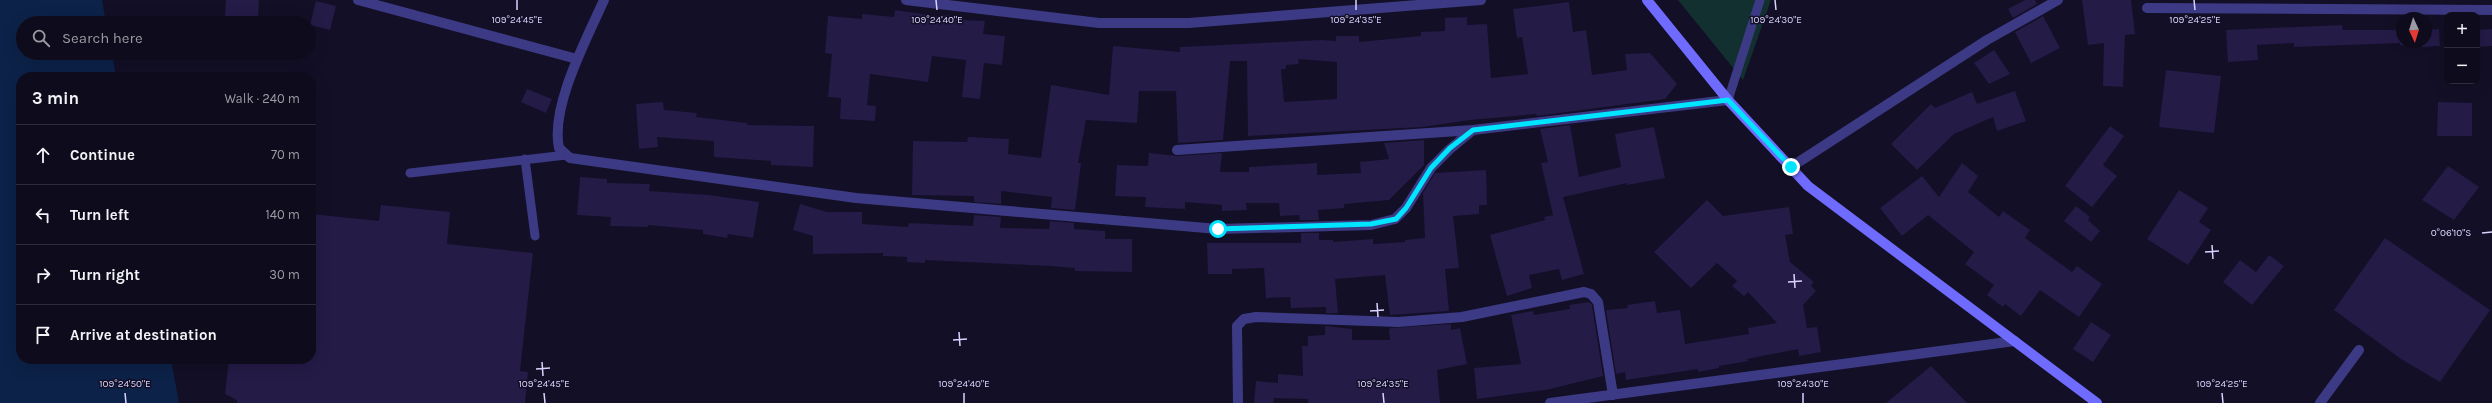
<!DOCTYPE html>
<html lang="en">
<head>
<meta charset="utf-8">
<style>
	body { margin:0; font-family:Karla,sans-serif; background:#171425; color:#f1f3f6 }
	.controls { position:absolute; right:12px; top:12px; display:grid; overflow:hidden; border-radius:8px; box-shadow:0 4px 16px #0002 }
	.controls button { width:36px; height:36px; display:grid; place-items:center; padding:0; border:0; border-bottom:1px solid #2e2b3b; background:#0e0b1c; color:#f1f3f6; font:20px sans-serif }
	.compass { position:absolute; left:2396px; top:12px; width:36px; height:36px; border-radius:50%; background:#0e0b1c; box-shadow:0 4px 16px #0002; rotate:176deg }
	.stop { position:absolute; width:12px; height:12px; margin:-9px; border:3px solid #00e5ff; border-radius:50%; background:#fff }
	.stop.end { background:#00e5ff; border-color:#fff; box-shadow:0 1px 4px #0008 }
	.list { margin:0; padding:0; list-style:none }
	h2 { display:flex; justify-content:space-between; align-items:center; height:52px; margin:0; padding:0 16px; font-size:17px }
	h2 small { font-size:13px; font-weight:400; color:#9b9ba3 }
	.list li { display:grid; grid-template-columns:26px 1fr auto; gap:12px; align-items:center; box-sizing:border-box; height:60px; padding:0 16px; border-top:1px solid #2e2b3b }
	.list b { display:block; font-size:15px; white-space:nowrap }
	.list em { font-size:13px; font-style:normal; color:#9b9ba3 }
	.icon { flex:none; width:22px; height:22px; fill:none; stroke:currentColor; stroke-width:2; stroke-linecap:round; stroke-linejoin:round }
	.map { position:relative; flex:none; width:2492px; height:403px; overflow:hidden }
	.search { position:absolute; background:#0e0b1c; box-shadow:0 4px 16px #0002; left:16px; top:16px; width:300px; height:44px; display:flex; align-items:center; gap:10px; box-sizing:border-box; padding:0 14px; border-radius:22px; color:#9b9ba3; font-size:15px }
	.panel { position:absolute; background:#0e0b1c; box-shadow:0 4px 16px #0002; left:16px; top:72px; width:300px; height:292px; border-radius:16px }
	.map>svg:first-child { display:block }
	.green { fill:#12302f }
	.water { fill:#0c2248 }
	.building { fill:#241b47; fill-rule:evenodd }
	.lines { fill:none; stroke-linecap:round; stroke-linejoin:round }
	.lane { stroke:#3d3a85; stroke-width:9 }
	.street { stroke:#3d3a85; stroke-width:10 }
	.secondary { stroke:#6f6bff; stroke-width:10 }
	.route { stroke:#00e5ff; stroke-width:5 }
	.ticks { fill:none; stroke:#d9d4ff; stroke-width:1.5 }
	.ticks-label { font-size:10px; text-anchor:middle; fill:#d9d4ff; stroke:#130f26; stroke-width:3; stroke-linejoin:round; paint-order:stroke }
</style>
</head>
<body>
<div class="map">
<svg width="2492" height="403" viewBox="0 0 2492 403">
	<rect width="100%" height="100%" fill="#130f26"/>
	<path class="green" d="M1678,0h93l-28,80z"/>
	<path class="water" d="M0,0h102l4,23h-83v30h89l4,24h-95v282h150l8,44h-179z"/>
	<path class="building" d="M226,0h33l-1,18 -33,-1z
		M2025,0h10l2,4 -24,14 -5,-9z
		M2082,0h49l4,34 -10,1 -2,52 -20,-1 1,-43 -16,2z
		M316,1l20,5 -6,24 -20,-5z
		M1569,2l4,30 13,-2 6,45 35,-5 -2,-16 25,-1 27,31 -12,15 -128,17 -1,-2 -66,6 -47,7 -175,9 -1,-75h-17l-7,79 -45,3 -2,-52h-37l-2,32 -51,-3 -8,43h3l-6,47 -24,-2 1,-11 -51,-6v13l-27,-2v-6l-62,-1 1,-54 54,1 1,-5 41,2 -1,15 33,4 10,-73 58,10 4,-49 67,6v-5l142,-7 14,1v-5h23v6l62,-6v-4l24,-1v-13l22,-1v8l20,-1 4,54 37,-4 -6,-37 -5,1 -4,-29zM1298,59l39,3v37l-53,3 -3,-33h5v-4l13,-1z
		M895,10l47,7v-2l21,2v3l22,1 -2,13 22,2 -3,29 -18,-2 -4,36 -18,-2 4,-37 -34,-4 -4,26 -58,-8 -3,31 9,1 -1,15 -35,-2 1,-21 -13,-1 4,-43 -7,-1 3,-37 34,3v-5l32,3z
		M2043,16l17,32 -29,15 -16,-31z
		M2342,25l1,5h59v12h24v-12l13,-1 1,17 -18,1v-2h-22v-2l-106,4v-4l-37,2 1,15 -30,2 -2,-32z
		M2492,29v17l-14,1 -1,-17z
		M1994,50l16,24 -21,10 -15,-21z
		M2166,70l55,6 -7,57 -55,-6z
		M527,89l25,10 -6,14 -25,-11z
		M2015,91l11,30 -29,10 -4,-14 -39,17 -37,36 -26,-26 40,-40 4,4 37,-16 5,12z
		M663,102l1,8 33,3 -1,4 51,6v2l67,1 -1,41 -42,-2v-4l-57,-4v-16l-57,-4 1,10 -19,2 -3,-45z
		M2438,102l34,1v33h-35z
		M1570,125l9,52 42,-10 -6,-33 39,-7 11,51 -38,7v-2l-64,14 21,77 -22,6 -3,-11 -30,6 3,13 -25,8 -17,-61 55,-15 -1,-3 9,-2 -12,-52 7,-1 -8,-33z
		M2110,126l14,10 -21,29 14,11 -25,31 -27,-21z
		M1424,140v25l-35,35 -45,4v4l-26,2 1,10h-19l-1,-5 -19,1 -1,-13h-33l1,7 -25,1v-6l-37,-3v7l-40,-2 1,-10 -31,-1 2,-31 31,1 1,-13 28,3 45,-3 -2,19h29v-5l68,-4v12l44,-2 -1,-11 29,-3 -5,-16z
		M1962,163l16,13 -10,16 31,25 4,-6 27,19 -5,8 47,34 5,-6 25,18 -23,33 -39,-27 -19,26 -16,-12 -2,3 -16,-12 7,-10 -29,-21 9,-12 -46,-37 -26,21 -22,-28 42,-32 17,21z
		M2448,166l31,21 -25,33 -32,-20z
		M1486,170l1,35h-8v9l-26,2 6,52 -14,1 4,42 -59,4 -5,-40 -50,4 3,34h-12v-6l-35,1 -1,-11 -24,1 -2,-30 -32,1v5h-24l-1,-31h94v-10h18v7h14v2l40,-3v5l32,-2v-2l20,-2 -2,-45 12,-20z
		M580,177l27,2v4l43,1 -1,7 60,4 50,7 -6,36 -25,-4 -1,4 -24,-4v-4l-55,-5v2l-38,-1 1,-9 -34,-2z
		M2179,190l29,18 -9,14 12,8 -23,35 -41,-26z
		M1707,200l16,16 66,-9 4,27 -8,1 5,27 24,20 -3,4 5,5 -13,14 4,23 10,-1 4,25 -22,4 -1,-7 -51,10 1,2 -29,5v2l-21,4v-3l-72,11 -1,-8 -9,2 -10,-64 22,-2 -1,-3 28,-4 2,12 23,-3 5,34 64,-10 -1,-6 29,-5 -29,-31 -4,4 -12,-10 5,-5 -20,-18 -26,25 -37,-36z
		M800,204l27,8h35v12l46,3 1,-4 64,3 1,-11 27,2 -1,11 49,1 1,-8 24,2v6l31,2v8h27v33l-57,-1v-3l-25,-2 -125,-6v3l-18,-1v-5l-24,-1v-3l-70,1v-18l-20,-6z
		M381,205l69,7 -3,32 86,9 -13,118 8,1 -3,31h-288v-3l-12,-6 4,-35h82v-145l68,7z
		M2076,206l14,11 -2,3 12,11 -9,11 -27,-21z
		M2385,238l105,72 -50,72 -39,-23 -67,-49z
		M2269,255l15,11 -32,39 -29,-23 17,-22 16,12z
		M1589,302l3,3 11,71 -57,14 -69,9 -3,-31 47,-4 -10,-49 22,-4 1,4 36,-6 -1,-4z
		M2091,322l20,13 -18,27 -20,-13z
		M1451,324v6l9,-2 7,36 -30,6 3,33h-132v-4l-34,-1 -1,5h-19l2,-22 22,2v-9l25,2 -1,-30h6v-10l17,-1v-9l27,3v11h38l-1,-11 2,-1z
		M1931,366l36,37h-81z"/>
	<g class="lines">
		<path class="lane" d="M1728,100l32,-100
			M525,159l10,77
			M410,173l156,-18"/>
		<path class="street" d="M358,0l219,59
			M604,0c-17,38 -54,107 -45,148l11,10 286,40 362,31 153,-4 24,-6 11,-11 25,-40 19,-19 23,-19 255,-30
			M906,0l193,23h90l292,-23
			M2147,8l345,2
			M1177,150l296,-20
			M1791,167l196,-127 71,-40
			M1238,403l-1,-77 7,-7 12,-2 142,5 64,-5 122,-25 7,2 7,8 15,93
			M1550,403l465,-62
			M2320,403l39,-53"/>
		<path class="secondary" d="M1647,0l81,100 80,86 289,217"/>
	</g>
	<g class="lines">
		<path class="route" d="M1218,229l153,-5 25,-5 10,-11 25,-40 19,-20 23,-18 255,-30 63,67"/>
	</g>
	<path class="ticks" d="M517,0v10M936,0l1,10M1356,0v10M1775,0l1,10M2194,0l1,10M2482,233l10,-1M2212,245l1,14M2205,252l14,-1M1794,274l1,14M1788,282l14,-1M1377,303l1,14M1370,311l14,-1M959,332l1,14M953,340l14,-1M542,362l1,14M536,369l14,-1M125,393l1,10M544,393l1,10M964,393v10M1383,393l1,10M1803,393v10M2222,393l1,10"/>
	<g class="ticks-label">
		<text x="517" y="23">109°24'45"E</text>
		<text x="937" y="23">109°24'40"E</text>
		<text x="1356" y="23">109°24'35"E</text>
		<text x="1776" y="23">109°24'30"E</text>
		<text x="2195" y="23">109°24'25"E</text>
		<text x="2451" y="236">0°06'10"S</text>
		<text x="125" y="387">109°24'50"E</text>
		<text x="544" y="387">109°24'45"E</text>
		<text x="964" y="387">109°24'40"E</text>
		<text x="1383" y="387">109°24'35"E</text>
		<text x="1803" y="387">109°24'30"E</text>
		<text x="2222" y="387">109°24'25"E</text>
	</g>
</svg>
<div class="controls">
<button>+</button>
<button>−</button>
</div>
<svg class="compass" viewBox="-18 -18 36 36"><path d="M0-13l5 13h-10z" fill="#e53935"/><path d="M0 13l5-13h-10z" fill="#9b9ba3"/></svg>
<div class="stop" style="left:1218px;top:229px"></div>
<div class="stop end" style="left:1791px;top:167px"></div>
<div class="search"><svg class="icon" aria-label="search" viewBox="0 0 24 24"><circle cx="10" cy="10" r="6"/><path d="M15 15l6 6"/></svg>Search here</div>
<section class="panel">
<h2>3 min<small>Walk · 240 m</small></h2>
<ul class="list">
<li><svg class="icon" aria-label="ahead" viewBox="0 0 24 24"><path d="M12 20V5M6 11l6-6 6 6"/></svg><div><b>Continue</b></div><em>70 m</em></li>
<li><svg class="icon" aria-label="left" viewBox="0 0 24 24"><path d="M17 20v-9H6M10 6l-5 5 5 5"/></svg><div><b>Turn left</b></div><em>140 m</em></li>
<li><svg class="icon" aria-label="right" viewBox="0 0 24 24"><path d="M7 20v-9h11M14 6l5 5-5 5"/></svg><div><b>Turn right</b></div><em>30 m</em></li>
<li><svg class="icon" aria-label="arrive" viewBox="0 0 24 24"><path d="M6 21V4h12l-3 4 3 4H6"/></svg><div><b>Arrive at destination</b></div></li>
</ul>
</section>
</div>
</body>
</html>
